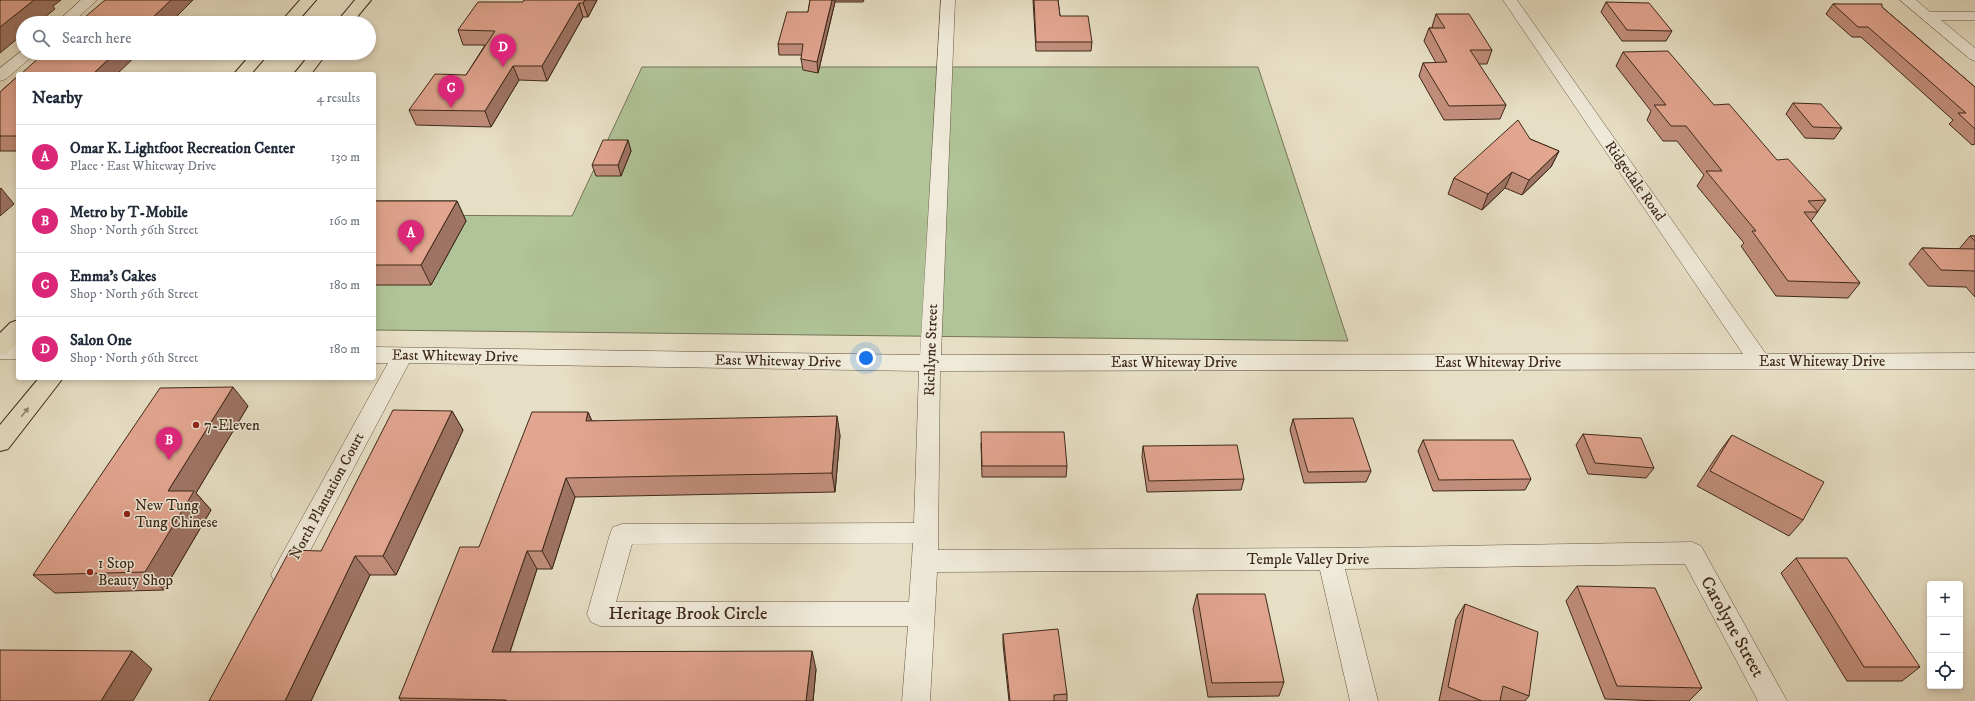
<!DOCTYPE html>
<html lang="en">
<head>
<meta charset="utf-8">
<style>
	body { margin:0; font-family:"IM FELL DW Pica",serif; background:#f6f6f7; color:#1f2937 }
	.controls { position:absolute; right:12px; bottom:12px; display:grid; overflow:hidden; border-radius:4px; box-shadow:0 2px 6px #0003 }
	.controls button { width:36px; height:36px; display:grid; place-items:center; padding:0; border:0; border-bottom:1px solid #e0e1e3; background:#fff; color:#1f2937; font:20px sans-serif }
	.you { position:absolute; left:866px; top:358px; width:14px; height:14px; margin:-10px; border:3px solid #fff; border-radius:50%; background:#1a73e8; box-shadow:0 0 0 6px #1a73e833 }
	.badge { display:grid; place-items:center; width:26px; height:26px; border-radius:50%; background:#db2777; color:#fff; font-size:13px; font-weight:700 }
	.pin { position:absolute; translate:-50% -33px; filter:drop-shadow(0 1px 2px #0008) }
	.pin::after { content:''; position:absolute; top:21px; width:14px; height:12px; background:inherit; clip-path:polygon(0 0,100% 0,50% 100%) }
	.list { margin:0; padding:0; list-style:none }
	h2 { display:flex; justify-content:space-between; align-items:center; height:52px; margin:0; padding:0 16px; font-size:17px }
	h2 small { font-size:13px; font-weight:400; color:#747a83 }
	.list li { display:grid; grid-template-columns:26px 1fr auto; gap:12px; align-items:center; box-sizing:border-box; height:64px; padding:0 16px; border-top:1px solid #e0e1e3 }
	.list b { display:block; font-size:15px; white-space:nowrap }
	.list p { margin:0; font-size:13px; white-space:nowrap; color:#747a83 }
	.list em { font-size:13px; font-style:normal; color:#747a83 }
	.icon { flex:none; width:22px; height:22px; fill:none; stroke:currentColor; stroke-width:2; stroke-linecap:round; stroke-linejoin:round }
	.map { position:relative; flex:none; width:1975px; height:701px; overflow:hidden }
	.search { position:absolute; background:#fff; box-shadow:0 2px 6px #0003; left:16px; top:16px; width:360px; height:44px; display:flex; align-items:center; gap:10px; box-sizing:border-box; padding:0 14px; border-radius:22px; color:#747a83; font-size:15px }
	.panel { position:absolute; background:#fff; box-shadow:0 2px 6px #0003; left:16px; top:72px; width:360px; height:308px; border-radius:4px }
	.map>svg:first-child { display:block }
	.green { fill:#b1c398; stroke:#777658 }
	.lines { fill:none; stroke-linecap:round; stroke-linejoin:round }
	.minor-casing { stroke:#685643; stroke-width:1 }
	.primary-casing { stroke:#3d2818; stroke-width:2 }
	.minor { fill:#efead9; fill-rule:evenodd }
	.primary { fill:#e7dfc5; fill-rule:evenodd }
	.wall { fill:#c28e7c; stroke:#3d2818 }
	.shaded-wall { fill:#9e7465; stroke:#3d2818 }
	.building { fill:#e2a590; stroke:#3d2818 }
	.oneway { fill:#92846e }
	.poi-dot { fill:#8f2418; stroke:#efead9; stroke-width:1.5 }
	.labels { text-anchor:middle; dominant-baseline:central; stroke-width:3; stroke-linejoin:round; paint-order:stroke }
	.street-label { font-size:15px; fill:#3d2818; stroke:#efead9 }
	.poi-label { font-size:15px; fill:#3d2818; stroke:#efead9; text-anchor:start }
	.near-street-label { font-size:18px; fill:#3d2818; stroke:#efead9 }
</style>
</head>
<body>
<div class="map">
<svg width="1975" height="701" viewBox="0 0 1975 701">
	<rect width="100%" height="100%" fill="#e7dfc5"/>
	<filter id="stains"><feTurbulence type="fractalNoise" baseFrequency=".005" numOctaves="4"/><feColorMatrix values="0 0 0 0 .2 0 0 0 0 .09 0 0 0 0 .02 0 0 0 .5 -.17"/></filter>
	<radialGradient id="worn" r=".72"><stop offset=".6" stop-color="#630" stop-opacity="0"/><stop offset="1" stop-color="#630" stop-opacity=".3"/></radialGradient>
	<path class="green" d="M642,67h616l90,274 -974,-11v-115l198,1z"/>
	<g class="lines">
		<defs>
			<path id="minor" d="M81,0h16l-25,23h-16z
				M941,0h14l-14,355 802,-1 -240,-354h14l249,354 209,-1v16l-1035,2 -2,179 392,-2 362,-6 9,4 86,155h-29l-73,-137 -340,5 33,132h-28l-30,-131 -383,2 -7,129h-28l6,-75h-308l-9,-4 -4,-8 23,-80 3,-7 9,-3 292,-1 5,-152 -510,-8 -116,220 -9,3 -9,-3 -4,-8 4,-8 113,-204h-14v-16l546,8zM913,543l-4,59h-293l16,-58z
				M1900,0h16l14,12h45v8h-34l34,28v13l-5,-2z
				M23,50v3h13l-30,26 -6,2v-13z
				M0,343h18v16h-18z"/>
			<path id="primary" d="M300,0h16l-20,23h-16z
				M355,0h16l-19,23h-16z
				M252,53h17l-18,21h-17z
				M311,53h16l-16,21h-17z
				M18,320v22l-10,11 -8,2v-22l10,-10z
				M39,378h24l-55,71 -8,2v-26z"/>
		</defs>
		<use href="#minor" class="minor-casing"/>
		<use href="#primary" class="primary-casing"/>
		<use href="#minor" class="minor"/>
		<use href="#primary" class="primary"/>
	</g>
	<path class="wall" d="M597,0l-9,17h-5l-36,64 -28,-1 -28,47 -75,-2 -7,-15 57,-35 19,-30h-22l-5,-15 65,-28z
		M810,0h54l-1,2h-28l-17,71 -15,-3 -2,-11 1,-4h-23l-1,-11 30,-32z
		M1033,0h25l2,16 32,26 -1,9h-55z
		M1606,2l66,29 -6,10h-44l-21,-29z
		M1833,4l49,3 93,80v57l-3,1 -23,-21 4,-4 -92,-83h-9l-26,-23z
		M1436,14l56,36 -5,14h-9l28,41 -6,14 -56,1 -25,-44 4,-13h13l-12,-22 5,-13h4l-1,-1z
		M1623,52l91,53 63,55 49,40 -15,21 49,62 -12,15 -72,-2 -35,-50 3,-3 -47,-57 7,-11 -27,-34h-14l-16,-21 4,-9 -35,-45z
		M18,76v75h-18v-59z
		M1793,103l49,25 -8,11 -29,-1 -19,-24z
		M1530,139l29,12 -8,16 -29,28 -17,-7 -23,22 -34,-16 6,-16z
		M628,140l3,11 -10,25h-25l-4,-11z
		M374,201h83l9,20 -35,64h-57z
		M1970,236h5v61l-9,-10 -38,-1 -19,-22 13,-16 37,1z
		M248,406l-52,87 15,17 -47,80 -109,3 -22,-18z
		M452,411l11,19 -67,145h-26l-59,126h-102l112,-150z
		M588,412l4,9 248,14 -5,57 -260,5 -23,72h-15l-27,83 306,17 -3,32h-412l-2,-3 80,-151z
		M1293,419l78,52 -5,11 -62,1 -14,-53z
		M1583,434l71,34 -8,10 -58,-4 -12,-29z
		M1732,435l71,85 -14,16 -92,-50 23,-35z
		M1423,440l108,39 -6,11 -92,1 -15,-40z
		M981,443l86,23 -1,11h-84z
		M1143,446l101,33 -3,11 -94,2 -5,-35z
		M1796,558l124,109 -18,14h-55l-66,-108z
		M1577,586l125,102 -13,13h-28l-56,-2 -39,-98z
		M1197,594l87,88 -5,14 -71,1 -15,-88z
		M1465,604l64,92 -4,5h-86l17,-82z
		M1003,634l64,60v7h-58l-6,-57z"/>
	<path class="shaded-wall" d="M34,0h27l-8,6 2,3 -18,14h-14v11l-23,19v-26z
		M171,0h22l-23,23h-23z
		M585,0h12l-9,17 -5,-14z
		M832,0h3v2l-17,71 -1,-11z
		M579,3l4,14 -36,64 -5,-15z
		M115,53h24l-22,21h-24z
		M513,66l6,14 -28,47 -6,-16z
		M628,140l3,11 -10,25 -3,-11z
		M1559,151l-8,16 -29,28 7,-15z
		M1512,172l-7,16 -23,22 6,-16z
		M1,188l13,16 -14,12v-27z
		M457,201l9,20 -35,64 -10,-20z
		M233,387l15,19 -52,87 15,17 -47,80 -19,-18 23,-81z
		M452,411l11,19 -67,145 -13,-19z
		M588,412l8,20 -10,-11z
		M837,416l3,19 -5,57 -3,-19z
		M566,478l9,19 -23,72 -10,-18z
		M527,551l10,18 -33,101 -12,-18z
		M355,556l15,19 -59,126h-26z
		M132,651l20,18 -19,32h-32z
		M812,651l4,18 -3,32h-7z"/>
	<path class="building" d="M0,0h34l-34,27z
		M105,0h66l-24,23h-69z
		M524,0h61l-2,3h-4l-37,63h-29l-28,45 -76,-1 26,-36 31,1 29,-44 -37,-1 20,-28h45z
		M810,0h22l-15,62 -16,-3 2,-15h-25l9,-32h21z
		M1034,0h24l2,16h28l4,26h-56z
		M1606,2l43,1 23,28 -45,-1z
		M1833,4h49v3l93,80v42l-17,-16h8l-98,-86h-10z
		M1436,14h33l23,36h-22l36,55 -57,1 -26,-43 24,-1 -18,-34h16z
		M1668,51l46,54 15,-1 48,56 11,-1 38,41 -18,1 10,11h-14l56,71 -72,-2 -36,-50h4l-50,-60h16l-36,-45h-15l-17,-21h12l-43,-53z
		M44,53h71l-22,21h-72z
		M18,76v60h-18v-44z
		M1793,103l28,1 21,24 -29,-1z
		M1518,120l12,19 29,12 -30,29 -17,-8 -24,22 -34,-16z
		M603,140h25l-10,25h-26z
		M374,201h83l-36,64h-47z
		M1970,236h5v5z
		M1922,248l53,1v22l-34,-1z
		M233,387l-65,104h26l-49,81 -112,3 127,-187z
		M393,410l59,1 -69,145h-28l-70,145h-76l81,-151 31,1z
		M532,412h56l-2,9 251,-5 -5,57 -266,5 -24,73h-15l-35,101 320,-1 -6,50h-300v-1l-107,-2 61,-151h19z
		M1353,418l18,53 -63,1 -15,-53z
		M981,432h83l3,34h-85z
		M1583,434l58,4 13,30 -59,-5z
		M1732,435l92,47 -21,38 -93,-49z
		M1423,440h90l18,39 -92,1z
		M1237,445l7,34 -95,2 -6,-35z
		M1796,558h51l73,109h-56z
		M1577,586l78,2 47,100 -85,-2z
		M1197,594h68l19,88 -72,1z
		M1465,604l73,28 -9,64 -26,-10 -3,15h-18l-34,-14z
		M1058,629l9,65 -13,1v6h-44l-7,-67z
		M0,650l132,1 -31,50h-101z"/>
	<defs><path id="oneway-solid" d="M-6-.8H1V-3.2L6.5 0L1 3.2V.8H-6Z"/></defs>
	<use class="oneway" href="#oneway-solid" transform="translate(25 412) rotate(-51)"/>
	<g class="poi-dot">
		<circle cx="196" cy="425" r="4"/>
		<circle cx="127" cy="514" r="4"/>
		<circle cx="90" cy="572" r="4"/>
	</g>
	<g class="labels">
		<g class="street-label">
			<text transform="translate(1635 181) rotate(55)">Ridgedale Road</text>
			<text transform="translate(931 350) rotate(-88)">Richlyne Street</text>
			<text transform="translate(455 356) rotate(1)">East Whiteway Drive</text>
			<text transform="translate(778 361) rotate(1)">East Whiteway Drive</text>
			<text x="1822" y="361">East Whiteway Drive</text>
			<text x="1174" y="362">East Whiteway Drive</text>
			<text x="1498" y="362">East Whiteway Drive</text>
			<text transform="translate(327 496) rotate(-62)">North Plantation Court</text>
			<text x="1308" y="559">Temple Valley Drive</text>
		</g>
		<g class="poi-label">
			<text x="204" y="425">7-Eleven</text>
			<text x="135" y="505">New Tung<tspan x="135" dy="17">Tung Chinese</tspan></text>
			<text x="98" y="563">1 Stop<tspan x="98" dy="17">Beauty Shop</tspan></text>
		</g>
		<g class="near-street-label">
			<text x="688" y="614">Heritage Brook Circle</text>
			<text transform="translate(1732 627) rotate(61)">Carolyne Street</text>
		</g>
	</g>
	<rect width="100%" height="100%" filter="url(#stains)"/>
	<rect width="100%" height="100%" fill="url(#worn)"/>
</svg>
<div class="controls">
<button>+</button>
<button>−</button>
<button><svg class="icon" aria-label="locate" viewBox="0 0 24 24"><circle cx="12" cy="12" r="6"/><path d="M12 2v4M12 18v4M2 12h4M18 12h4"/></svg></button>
</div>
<div class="you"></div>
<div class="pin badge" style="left:411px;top:253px">A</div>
<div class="pin badge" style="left:169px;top:460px">B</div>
<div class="pin badge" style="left:451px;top:108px">C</div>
<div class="pin badge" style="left:503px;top:67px">D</div>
<div class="search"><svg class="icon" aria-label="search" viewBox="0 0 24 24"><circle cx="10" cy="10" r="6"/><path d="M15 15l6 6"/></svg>Search here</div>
<section class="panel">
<h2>Nearby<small>4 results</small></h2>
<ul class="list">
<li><span class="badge">A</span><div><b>Omar K. Lightfoot Recreation Center</b><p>Place · East Whiteway Drive</p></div><em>130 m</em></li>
<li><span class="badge">B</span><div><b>Metro by T-Mobile</b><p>Shop · North 56th Street</p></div><em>160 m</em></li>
<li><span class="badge">C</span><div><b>Emma's Cakes</b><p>Shop · North 56th Street</p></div><em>180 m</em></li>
<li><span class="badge">D</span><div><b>Salon One</b><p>Shop · North 56th Street</p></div><em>180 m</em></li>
</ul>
</section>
</div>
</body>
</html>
